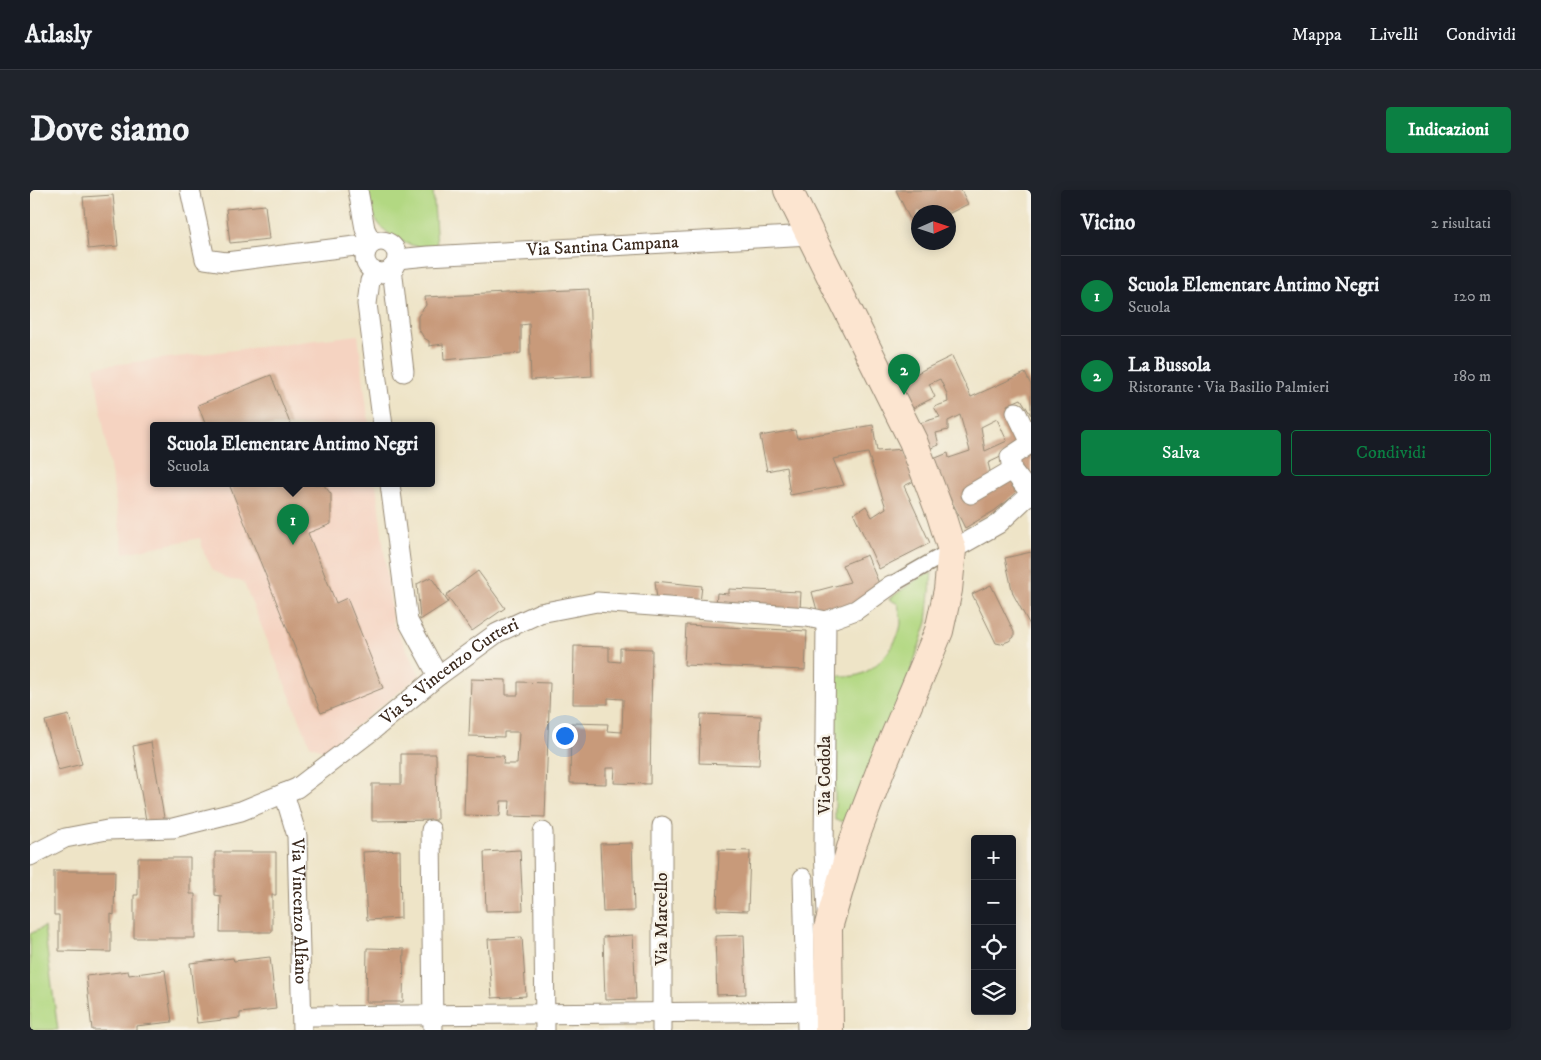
<!DOCTYPE html>
<html lang="it">
<head>
<meta charset="utf-8">
<style>
	body { margin:0; font-family:"IM FELL DW Pica",serif; background:#20242c; color:#f1f3f6 }
	.controls { position:absolute; right:15px; bottom:15px; display:grid; overflow:hidden; border-radius:5px; box-shadow:0 2px 12px #0003 }
	.controls button { width:45px; height:45px; display:grid; place-items:center; padding:0; border:0; border-bottom:1px solid #363941; background:#171b24; color:#f1f3f6; font:25px sans-serif }
	.compass { position:absolute; left:881px; top:15px; width:45px; height:45px; border-radius:50%; background:#171b24; box-shadow:0 2px 12px #0003; rotate:87deg }
	.you { position:absolute; left:534px; top:545px; width:18px; height:18px; margin:-12px; border:4px solid #fff; border-radius:50%; background:#1a73e8; box-shadow:0 0 0 8px #1a73e833 }
	.badge { display:grid; place-items:center; width:32px; height:32px; border-radius:50%; background:#0b8043; color:#fff; font-size:16px; font-weight:700 }
	.pin { position:absolute; translate:-50% -41px; filter:drop-shadow(0 1px 2px #0008) }
	.pin::after { content:''; position:absolute; top:26px; width:18px; height:15px; background:inherit; clip-path:polygon(0 0,100% 0,50% 100%) }
	.popup { position:absolute; left:120px; top:232px; width:285px; height:65px; box-sizing:border-box; display:grid; place-content:center; border-radius:5px; background:#171b24; filter:drop-shadow(0 1px 4px #0005); font-size:16px; white-space:nowrap; color:#9ea1a6 }
	.popup b { font-size:19px; color:#f1f3f6 }
	.popup::after { content:''; position:absolute; left:50%; top:100%; margin-left:-10px; border:10px solid transparent; border-top-color:#171b24 }
	.list { margin:0; padding:0; list-style:none }
	h2 { display:flex; justify-content:space-between; align-items:center; height:65px; margin:0; padding:0 20px; font-size:21px }
	h2 small { font-size:16px; font-weight:400; color:#9ea1a6 }
	.list li { display:grid; grid-template-columns:32px 1fr auto; gap:15px; align-items:center; box-sizing:border-box; height:80px; padding:0 20px; border-top:1px solid #363941 }
	.list b { display:block; font-size:19px; white-space:nowrap }
	.list p { margin:0; font-size:16px; white-space:nowrap; color:#9ea1a6 }
	.list em { font-size:16px; font-style:normal; color:#9ea1a6 }
	.actions { display:flex; gap:10px; padding:15px 20px }
	.actions a { flex:1; padding:11px 0; border:1px solid #0b8043; border-radius:5px; text-align:center; font-size:18px; color:#0b8043 }
	.actions .main { background:#0b8043; color:#fff }
	.icon { flex:none; width:28px; height:28px; fill:none; stroke:currentColor; stroke-width:2; stroke-linecap:round; stroke-linejoin:round }
	.map { position:relative; flex:none; width:1001px; height:840px; overflow:hidden; border-radius:5px }
	header { display:flex; align-items:center; gap:30px; box-sizing:border-box; height:70px; padding:0 25px; background:#171b24; border-bottom:1px solid #363941 }
	header strong { font-size:24px }
	nav { display:flex; gap:28px; margin-inline-start:auto; font-size:18px }
	.intro { display:flex; align-items:center; justify-content:space-between; box-sizing:border-box; height:120px; padding:0 30px }
	h1 { margin:0; font-size:35px }
	.button { padding:12px 22px; border-radius:5px; background:#0b8043; color:#fff; font-size:18px; font-weight:700 }
	main { display:flex; gap:30px; padding:0 30px }
	aside { flex:1; background:#171b24; border-radius:5px; box-shadow:0 2px 12px #0003 }
	.map>svg:first-child { display:block }
	.built { fill:#f5d3c1 }
	.green { fill:#b2d882; stroke:#768150 }
	.building { fill:#c89a7a; fill-rule:evenodd }
	.lines { fill:none; stroke-linecap:round; stroke-linejoin:round }
	.pedestrian-casing { stroke:#948772; stroke-width:18 }
	.minor-casing { stroke:#948772; stroke-width:21 }
	.secondary-casing { stroke:#948772; stroke-width:30 }
	.pedestrian { stroke:#fff; stroke-width:15 }
	.minor { stroke:#fff; stroke-width:19 }
	.secondary { stroke:#fce5d0; stroke-width:28 }
	.labels { text-anchor:middle; dominant-baseline:central; stroke-width:5; stroke-linejoin:round; paint-order:stroke }
	.street-label { font-size:18px; fill:#3b2a1e; stroke:#f7f3e8 }
</style>
</head>
<body>
<header>
<strong>Atlasly</strong>
<nav><a>Mappa</a><a>Livelli</a><a>Condividi</a></nav>
</header>
<div class="intro"><h1>Dove siamo</h1><a class="button">Indicazioni</a></div>
<main>
<div class="map">
<svg width="1001" height="840" viewBox="0 0 1001 840">
	<rect width="100%" height="100%" fill="#f7f3e8"/>
	<filter id="ink" filterUnits="userSpaceOnUse"><feTurbulence type="fractalNoise" baseFrequency=".02" numOctaves="2"/><feDisplacementMap in="SourceGraphic" scale="10" xChannelSelector="R" yChannelSelector="G"/><feConvolveMatrix kernelMatrix="1 2 1 2 8 2 1 2 1" color-interpolation-filters="sRGB"/></filter>
	<filter id="wash" filterUnits="userSpaceOnUse"><feTurbulence type="fractalNoise" baseFrequency=".0096" numOctaves="4" result="noise"/><feDisplacementMap in="SourceGraphic" scale="20" xChannelSelector="R" yChannelSelector="G"/><feGaussianBlur stdDeviation="1.12" result="paint"/><feColorMatrix in="noise" values="0 0 0 0 0 0 0 0 0 0 0 0 0 0 0 0 0 1.4 0 .05"/><feComposite in="paint" operator="in"/></filter>
	<g filter="url(#wash)">
		<rect width="100%" height="100%" fill="#eee4c7"/>
		<path class="built" d="M328,145l11,91h-215v58h222l17,139 27,52 -96,76 -14,-6 -67,-164 -13,-1 -17,-10 -9,-17 -4,-15 -76,15 -30,-186z"/>
		<path class="green" d="M338,0h65l4,55c-7,1 -14,2 -21,1 -18,-3 -39,-18 -45,-36 -2,-6 -2,-14 -3,-20z
			M902,383l-5,49 -18,55 -63,145 -11,-2v-145c6,1 13,2 19,1 21,-3 45,-32 47,-53 0,-6 -2,-13 -3,-19l-9,-5 34,-24z
			M14,737l14,103h-28v-96z"/>
		<g id="blocks">
			<path class="building" d="M866,0h65l7,14 -20,10v-2h-30v16l-3,2z
				M83,5l5,51 -30,3 -5,-52z
				M235,15l4,34 -39,4 -4,-34z
				M559,99l3,87 -61,4 -2,-56 -8,1v28l-77,7 -1,-16 -14,2v-5l-5,-3 -6,-10v-12l8,-11 -1,-8z
				M922,166l19,41 54,-24 6,12v30l-10,-16 -14,6 18,37 -18,12 -19,9 4,16 -29,17 3,6 44,-26 10,15 -26,20 -29,17 -34,-68 17,-7 1,5 21,-7 -10,-36 -12,6v9l-12,3 3,12 -13,5 -13,-25 27,-8 -6,-10 14,-5 -1,-8 -7,-15 -11,5 6,13 -28,14 -12,-25 28,-16zM967,229l10,22 -22,10 -4,-24z
				M241,185l20,51h-85l-8,-21z
				M843,235l4,26 27,-2 14,30 -14,7 26,57 -51,26 -25,-55 12,-8 6,11 14,-9 -18,-55 -35,6 11,26 -54,10 -4,-28 -19,4 -7,-35 35,-6 2,8z
				M1001,264v21l-3,2 -11,-16z
				M199,294h94l8,10v30l-23,9 28,70 11,-5 36,90 -62,25z
				M1001,362v75l-18,-33 -8,-36z
				M837,365l13,31 -24,18 -38,10 -6,-22 38,-10 -8,-17z
				M448,381l27,37 -33,23 -26,-36z
				M401,387l17,25 -28,18 -3,-36z
				M625,391l47,5 -2,17 -43,-3z
				M961,395l23,47v5l-5,4 -8,3 -5,-1 -24,-49z
				M699,399l72,3 -1,18 -84,-4 1,-13 12,1z
				M656,435l121,6 -2,39 -121,-5z
				M544,456l35,1v14l11,1v-14l32,1 -2,135 -36,-1 1,-15h-9v16l-36,-1 1,-60 37,1 -1,7 15,1 1,-33 -15,-1v6h-35z
				M441,489l35,1v15h12v-13l32,1 -5,134 -36,-1 1,-15h-9l-1,15 -36,-1 2,-60 38,1 -1,8h14l2,-32h-15v5l-35,-1z
				M671,524l60,2 -2,49 -60,-2z
				M39,525l13,49 -24,6 -13,-49z
				M121,552l14,81 -18,3 -14,-80z
				M371,564h35l1,66 -65,1v-37h29z
				M602,653l2,68 -31,1 -3,-68z
				M370,660l1,68 -34,2 -4,-68z
				M490,660l3,60 -37,1 -2,-59z
				M689,660l31,1 -2,60 -31,-1z
				M185,662h61v43h-4v37h-52l1,-36 -6,-1z
				M108,668h52v36h5v44h-61v-43h4z
				M24,681h61l-1,44 -3,-1v38l-52,-1v-36h-5z
				M603,745l3,64 -31,1 -2,-63z
				M714,745l2,59 -29,1 -2,-59z
				M492,747l4,59 -34,2 -4,-59z
				M337,758l37,1 -1,53h-37z
				M240,767l6,52 -36,4v5l-43,5 -7,-60 43,-5 1,3z
				M135,780l7,52 -36,4v4h-44l-6,-54 42,-5 1,4z"/>
		</g>
	</g>
	<g filter="url(#ink)">
		<use href="#blocks" fill-opacity="0" stroke="#948772" stroke-width="1"/>
		<g class="lines">
			<defs>
				<path id="pedestrian" d="M861,395l61,-35"/>
				<g id="minor">
					<path d="M160,0l15,69 21,3 129,-16 11,6"/>
					<path d="M328,0l7,39 7,14"/>
					<circle cx="351" cy="67" r="16"/>
					<path id="s1" d="M367,69l31,-3 382,-21"/>
					<path d="M362,78l12,104"/>
					<path d="M347,82l-7,9 -3,23 16,122"/>
					<path d="M986,222l15,31 -21,14 2,13 18,23"/>
					<path d="M360,294l18,137 30,55"/>
					<path d="M941,304l41,-24"/>
					<path d="M922,360l46,-26 33,-31"/>
					<path d="M796,431l-2,229 3,62"/>
					<path id="s2" d="M254,603l13,43 5,194"/>
					<path d="M632,636v204"/>
					<path d="M401,640l2,200"/>
					<path d="M513,642l2,198"/>
					<path id="s3" d="M0,666l35,-18 42,-8 66,-2 68,-17 56,-23 76,-58 65,-54 59,-43 43,-20 57,-11 210,15 19,4 30,-11 35,-25"/>
					<path d="M773,688l4,152"/>
					<path d="M281,826l517,-5"/>
				</g>
				<path id="secondary" d="M758,0l125,251 28,74 11,35 -4,40 -9,41 -58,138 -30,79 -23,80 1,102"/>
			</defs>
			<use href="#pedestrian" class="pedestrian-casing"/>
			<use href="#minor" class="minor-casing"/>
			<use href="#secondary" class="secondary-casing"/>
			<use href="#pedestrian" class="pedestrian"/>
			<use href="#minor" class="minor"/>
			<use href="#secondary" class="secondary"/>
		</g>
	</g>
	<g class="labels">
		<g class="street-label">
			<text stroke="none"><textPath href="#s1" startOffset="206">Via Santina Campana</textPath></text>
			<text stroke="none"><textPath href="#s3" startOffset="471">Via S. Vincenzo Curteri</textPath></text>
			<text transform="translate(795 585) rotate(-90)">Via Codola</text>
			<text stroke="none"><textPath href="#s2" startOffset="120">Via Vincenzo Alfano</textPath></text>
			<text transform="translate(632 729) rotate(-90)">Via Marcello</text>
		</g>
	</g>
</svg>
<div class="controls">
<button>+</button>
<button>−</button>
<button><svg class="icon" aria-label="locate" viewBox="0 0 24 24"><circle cx="12" cy="12" r="6"/><path d="M12 2v4M12 18v4M2 12h4M18 12h4"/></svg></button>
<button><svg class="icon" aria-label="layers" viewBox="0 0 24 24"><path d="M12 4l9 5-9 5-9-5zM3 14l9 5 9-5"/></svg></button>
</div>
<svg class="compass" viewBox="-18 -18 36 36"><path d="M0-13l5 13h-10z" fill="#e53935"/><path d="M0 13l5-13h-10z" fill="#9ea1a6"/></svg>
<div class="you"></div>
<div class="pin badge" style="left:263px;top:355px">1</div>
<div class="popup"><b>Scuola Elementare Antimo Negri</b>Scuola</div>
<div class="pin badge" style="left:874px;top:205px">2</div>
</div>
<aside>
<h2>Vicino<small>2 risultati</small></h2>
<ul class="list">
<li><span class="badge">1</span><div><b>Scuola Elementare Antimo Negri</b><p>Scuola</p></div><em>120 m</em></li>
<li><span class="badge">2</span><div><b>La Bussola</b><p>Ristorante · Via Basilio Palmieri</p></div><em>180 m</em></li>
</ul>
<div class="actions"><a class="main">Salva</a><a>Condividi</a></div>
</aside>
</main>
</body>
</html>
